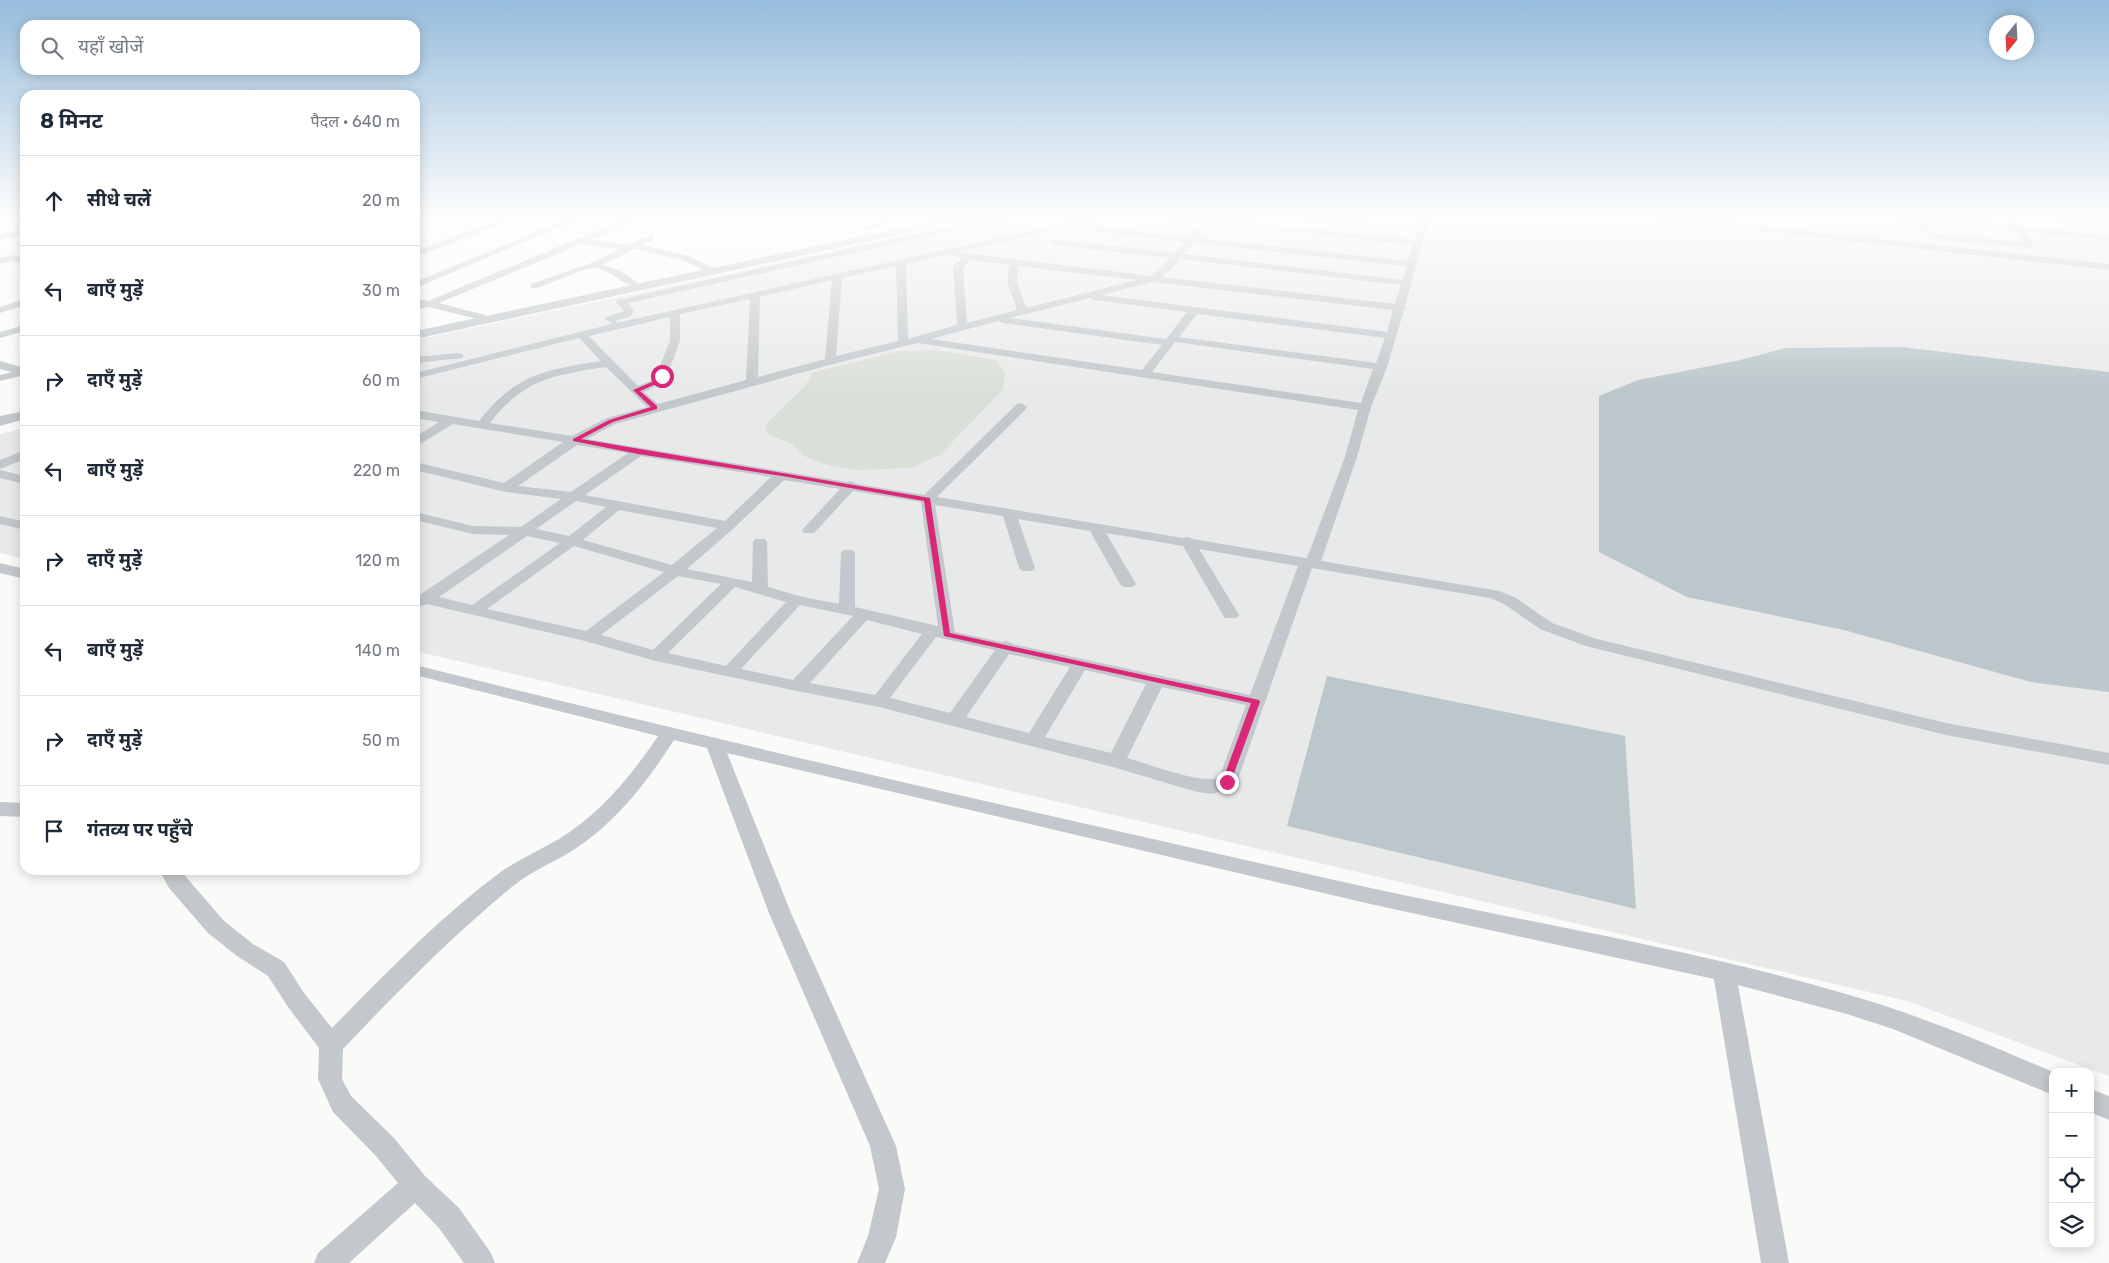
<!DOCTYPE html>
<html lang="hi">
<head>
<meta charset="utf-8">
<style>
	body { margin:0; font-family:Rubik,"Noto Sans Devanagari",sans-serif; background:#f6f6f7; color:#1f2937 }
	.controls { position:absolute; right:15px; bottom:15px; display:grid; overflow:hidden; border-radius:10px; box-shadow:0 2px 12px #0003 }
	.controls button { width:45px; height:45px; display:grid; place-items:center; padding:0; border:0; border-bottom:1px solid #e0e1e3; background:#fff; color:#1f2937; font:25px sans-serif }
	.compass { position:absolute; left:1989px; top:15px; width:45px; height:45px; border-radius:50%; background:#fff; box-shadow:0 2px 12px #0003; rotate:198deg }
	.stop { position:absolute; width:15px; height:15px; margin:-11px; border:4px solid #db2777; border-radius:50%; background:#fff }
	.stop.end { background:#db2777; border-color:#fff; box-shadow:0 1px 5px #0008 }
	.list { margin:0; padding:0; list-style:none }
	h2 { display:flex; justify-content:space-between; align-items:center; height:65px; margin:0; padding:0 20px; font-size:21px }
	h2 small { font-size:16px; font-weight:400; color:#747a83 }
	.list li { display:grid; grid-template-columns:32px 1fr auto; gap:15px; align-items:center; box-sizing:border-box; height:90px; padding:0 20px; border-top:1px solid #e0e1e3 }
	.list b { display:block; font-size:19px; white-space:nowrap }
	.list em { font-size:16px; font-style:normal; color:#747a83 }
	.icon { flex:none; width:28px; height:28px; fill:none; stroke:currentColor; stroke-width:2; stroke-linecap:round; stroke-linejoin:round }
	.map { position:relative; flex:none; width:2109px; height:1263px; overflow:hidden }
	.search { position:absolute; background:#fff; box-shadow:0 2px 12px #0003; left:20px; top:20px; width:400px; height:55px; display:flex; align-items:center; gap:12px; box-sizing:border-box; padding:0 18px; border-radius:15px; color:#747a83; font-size:19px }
	.panel { position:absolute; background:#fff; box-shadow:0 2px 12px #0003; left:20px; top:90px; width:400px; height:785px; border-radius:15px }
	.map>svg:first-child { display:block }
	.built { fill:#e8e9e9 }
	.green { fill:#dadfd7 }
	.water { fill:#bbc7cb }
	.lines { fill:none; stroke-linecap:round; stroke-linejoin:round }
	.minor { fill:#c3c8cc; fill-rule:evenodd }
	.tertiary { fill:#c3c8cc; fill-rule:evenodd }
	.route { fill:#db2777 }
</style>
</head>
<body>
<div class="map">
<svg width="2109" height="1263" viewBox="0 0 2109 1263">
	<rect width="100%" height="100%" fill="#fafaf8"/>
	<path class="built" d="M997,216h1112v860l-202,-75 -1492,-350v-311z
		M25,428v131l-25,-6v-119z"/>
	<path class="green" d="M936,350l60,10 9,12 -2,17 -63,66 -30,13 -52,2 -30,-5 -24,-9 -11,-11 -28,-13 2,-9 38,-37 7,-13 87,-22z"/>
	<path class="water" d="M1902,347l207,25v320l-78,-10 -187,-52 -157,-33 -88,-45v-156l39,-16 98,-19 50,-13z
		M1327,676l298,60 11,173 -349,-83z"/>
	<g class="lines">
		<path class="minor" d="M426,216h12l-23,10v-6z
			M509,216h12l-97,38h-9v-6l5,1z
			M575,216h11l-171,72v-6z
			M632,216h11l-53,24 39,5 22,-10 3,1v4l-11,5 46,11 30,15 -2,2h-6l-28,-13 -48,-11 -33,16 18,5 17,12v4c-12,2 -27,-18 -43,-18 -9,0 -46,16 -57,20h-6v-4l60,-21 29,-14 -39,-5 -142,59 46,12 1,2 -1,2 -4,1 -52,-13 -14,3v-12l13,3z
			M826,216h11l-8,5h-6l-1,-2z
			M887,216h11l-28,15 -7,-2z
			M938,216h16l6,3 -4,3z
			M995,216h15l-4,3 -378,84 6,8 -4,6 -13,3 -1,3 482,-107h15l-154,36 192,24 20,-18 -118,-13 -4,-3 4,-3 122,14 10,-11 -91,-10 -4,-3 4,-3 95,11 11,-15 -37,-3 -4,-3 45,2 2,-2h8l-2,3 203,21 7,-24h8l-25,90 1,2 -2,2 -17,57 -16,40 -14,50 -36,104 178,30 17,7 36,25 45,16 349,84 163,30v12l-163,-30 -360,-89 -46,-17 -36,-25 -14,-6 -178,-30 -75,214 -3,5 -22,7 -15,-2 -84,-25 -234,-60 -82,-16 -141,-30 -71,-20 -158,-37 -12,4v-10l94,-63 -36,-1 -58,-14v-8l58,14 48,1 40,-28 -55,-7 -91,-22v-8l89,21 59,-41 -110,-18 -38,23v-10l24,-15 -24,-4v-8l64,11c37,-47 65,-51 122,-60l-22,-23 -164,41v-6l197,-49 -7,-5 1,-2 18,-6 -8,-9 1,-2zM1209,223l204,22 -5,16 -211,-23zM1193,243l214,23 -4,14 -219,-26zM949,254l14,4 -10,8 4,59 -49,14 -2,-75zM1180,259l221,26 -6,19 -234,-27 12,-9zM972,260l37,5 -2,16 10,29 -50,13 -4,-56zM896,266l2,75 -62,15 6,-78zM1018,266l119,14 -111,28 -9,-27zM832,280l-7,79 -67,18 2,-80zM1153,282l240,28 -6,22 -286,-37zM1090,298l4,2 93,12 -21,27 -156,-21zM750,299l-4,81 -88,24 -14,-12 14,-7 9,-9 13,-35v-27zM1197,314l188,24 -9,25 -197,-26zM670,317v24l-14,34 -6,6 -12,5 -49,-50zM998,321l5,2 159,22 -20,25 -211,-31zM1175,342l198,27 -12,34 -209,-31zM917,343h1l440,67 -13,47 -38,101h-2l-112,-19 -6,-2 -4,1 -246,-41 88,-87 2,-3 -6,-4 -4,1 -93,91 -67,-11 -6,-3 -4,1 -260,-43 28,-15 218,-60zM606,367l41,40 -40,11 -35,18 -82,-13c35,-45 64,-48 116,-56zM577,445l51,8 -57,39 -53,-6zM641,456l130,21 -46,44 -140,-26zM784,480l56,9 -38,41 2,3h10l39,-42 68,11 17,124 -83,-19v-54l-2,-3h-10l-2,3 -2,51 -40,-8 -31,-9 -1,-45 -2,-3h-10l-2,3 -1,40 -65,-13 46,-40zM576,501l30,6 -37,29 -33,-7zM935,505l68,11 16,52 3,3h10l3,-3 -17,-49 72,12 30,53 3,3h10l3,-3 -30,-51 77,13 40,69 2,3h12l2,-3 -40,-66 99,17 -48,129 -237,-51 -7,-3 -4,1 -47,-10zM619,510l98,18 -45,37 -89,-25zM527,536l33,7 -88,62 -33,-8zM574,546l90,26 -78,59 -99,-22zM678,576l43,8 -68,66 -52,-15zM735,587l51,15 -60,64 -58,-13zM800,605l53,11 -60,64 -52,-11zM867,620l55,14 -47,61 -65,-12zM936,637l59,13 -45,63 -60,-15zM1009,654l61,13 -41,66 -63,-16zM1085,670l61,14 -35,69 -66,-16zM1162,687l84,18 -27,73c-20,6 -70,-14 -92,-20z
			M1296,216h28l43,4 4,3 -4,3 -67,-7z
			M1646,216h26l437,48v6l-459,-51z
			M1890,216h34l86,9 -7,-9h8l9,10 89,9v6l-85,-9 10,13 -4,3 -93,-9 -11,-4 -8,-14 -24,-2zM1927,222l87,9 9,11 -85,-8 -6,-3z
			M2047,216h28l34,3v6l-58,-6z
			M25,228v6l-25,6v-6z
			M13,255l12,3v6l-12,-3 -13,3v-6z
			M25,299v6l-25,8v-6z
			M25,325v6l-25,7v-6z
			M458,353l4,1 2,2 -2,2 -47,5v-6z
			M25,369v6l-25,6v-6z
			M25,450v9l-25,10v-9z
			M0,470l25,6v8l-25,-6z
			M0,516l25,6v8l-25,-6z
			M0,563l25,6v10l-25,-6z
			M415,665c316,79 633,151 951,222 160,35 323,61 480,107 71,20 139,49 207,78v23l-160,-66 -46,-15 -109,-29 51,278h-28l-47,-284 -348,-76 -639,-150 64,160 105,233 9,43 -9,48 -11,26h-28l11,-27 11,-47 -9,-43 -101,-233 -62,-165 -33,-8c-27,42 -57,81 -99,109 -20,13 -44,22 -62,37 -62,51 -115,105 -170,163l-1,30 9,17 43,42 31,38 34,32 32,45 4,10h-31l-25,-35 -24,-25 -66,60h-35l4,-10 80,-70 -22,-27 -43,-44 -15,-33 1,-31 -31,-41 -20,-31 -31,-20 -29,-23 -39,-45 -10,-18h21l44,51 29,23 31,18 20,31 28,35c54,-55 108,-111 170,-157 18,-12 38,-21 57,-32 41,-25 72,-63 99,-103l-243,-61z
			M0,802l25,1v14l-25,-1z
			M2090,1089l19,7v24l-19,-8z"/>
		<path class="tertiary" d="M958,216h19l-5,3 -557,120v-8z
			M0,361l25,7v8l-25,-7z
			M25,411v8l-25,7v-10z"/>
	</g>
	<linearGradient id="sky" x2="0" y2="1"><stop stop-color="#96bcdc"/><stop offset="0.55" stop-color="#fdfdfc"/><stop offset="1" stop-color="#fdfdfc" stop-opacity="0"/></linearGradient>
	<rect width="2109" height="393" fill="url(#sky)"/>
	<path class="route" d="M659,375l5,1 -8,8 -16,7 17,15v3l-44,13 -32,17 349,59 20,135 309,67 1,2 -30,82 -3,1 -5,-3 29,-79 -307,-67 -20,-135 -142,-25 -144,-22 -65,-13v-2l36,-19 42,-13 -18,-17 19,-8z"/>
</svg>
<div class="controls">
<button>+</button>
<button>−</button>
<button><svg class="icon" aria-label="locate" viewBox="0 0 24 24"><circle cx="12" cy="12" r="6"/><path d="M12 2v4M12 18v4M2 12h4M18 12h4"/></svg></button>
<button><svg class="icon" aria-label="layers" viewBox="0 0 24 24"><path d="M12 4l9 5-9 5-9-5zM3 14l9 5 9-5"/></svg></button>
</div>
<svg class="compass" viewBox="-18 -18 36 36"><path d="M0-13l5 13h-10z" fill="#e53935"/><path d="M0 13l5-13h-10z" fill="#747a83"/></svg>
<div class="stop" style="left:662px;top:376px"></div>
<div class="stop end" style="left:1227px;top:782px"></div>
<div class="search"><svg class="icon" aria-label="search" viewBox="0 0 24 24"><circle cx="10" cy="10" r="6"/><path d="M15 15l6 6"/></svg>यहाँ खोजें</div>
<section class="panel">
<h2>8 मिनट<small>पैदल · 640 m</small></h2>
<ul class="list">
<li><svg class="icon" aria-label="ahead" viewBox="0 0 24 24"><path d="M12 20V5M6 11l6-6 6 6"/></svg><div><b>सीधे चलें</b></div><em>20 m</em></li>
<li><svg class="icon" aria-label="left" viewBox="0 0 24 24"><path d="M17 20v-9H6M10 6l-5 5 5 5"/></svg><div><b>बाएँ मुड़ें</b></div><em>30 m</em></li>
<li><svg class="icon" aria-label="right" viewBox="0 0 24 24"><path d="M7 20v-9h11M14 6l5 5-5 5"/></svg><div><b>दाएँ मुड़ें</b></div><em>60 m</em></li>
<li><svg class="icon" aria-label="left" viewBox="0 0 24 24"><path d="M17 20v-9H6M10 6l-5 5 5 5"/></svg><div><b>बाएँ मुड़ें</b></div><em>220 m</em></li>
<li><svg class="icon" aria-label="right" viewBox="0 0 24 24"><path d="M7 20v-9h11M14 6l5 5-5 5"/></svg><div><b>दाएँ मुड़ें</b></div><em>120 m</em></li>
<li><svg class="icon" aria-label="left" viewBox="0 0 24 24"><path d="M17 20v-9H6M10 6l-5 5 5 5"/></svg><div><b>बाएँ मुड़ें</b></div><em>140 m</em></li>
<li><svg class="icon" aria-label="right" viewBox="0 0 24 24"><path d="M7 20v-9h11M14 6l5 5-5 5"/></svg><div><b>दाएँ मुड़ें</b></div><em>50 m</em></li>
<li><svg class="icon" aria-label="arrive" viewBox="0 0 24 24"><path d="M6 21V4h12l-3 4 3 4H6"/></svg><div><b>गंतव्य पर पहुँचे</b></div></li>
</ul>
</section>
</div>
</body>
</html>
